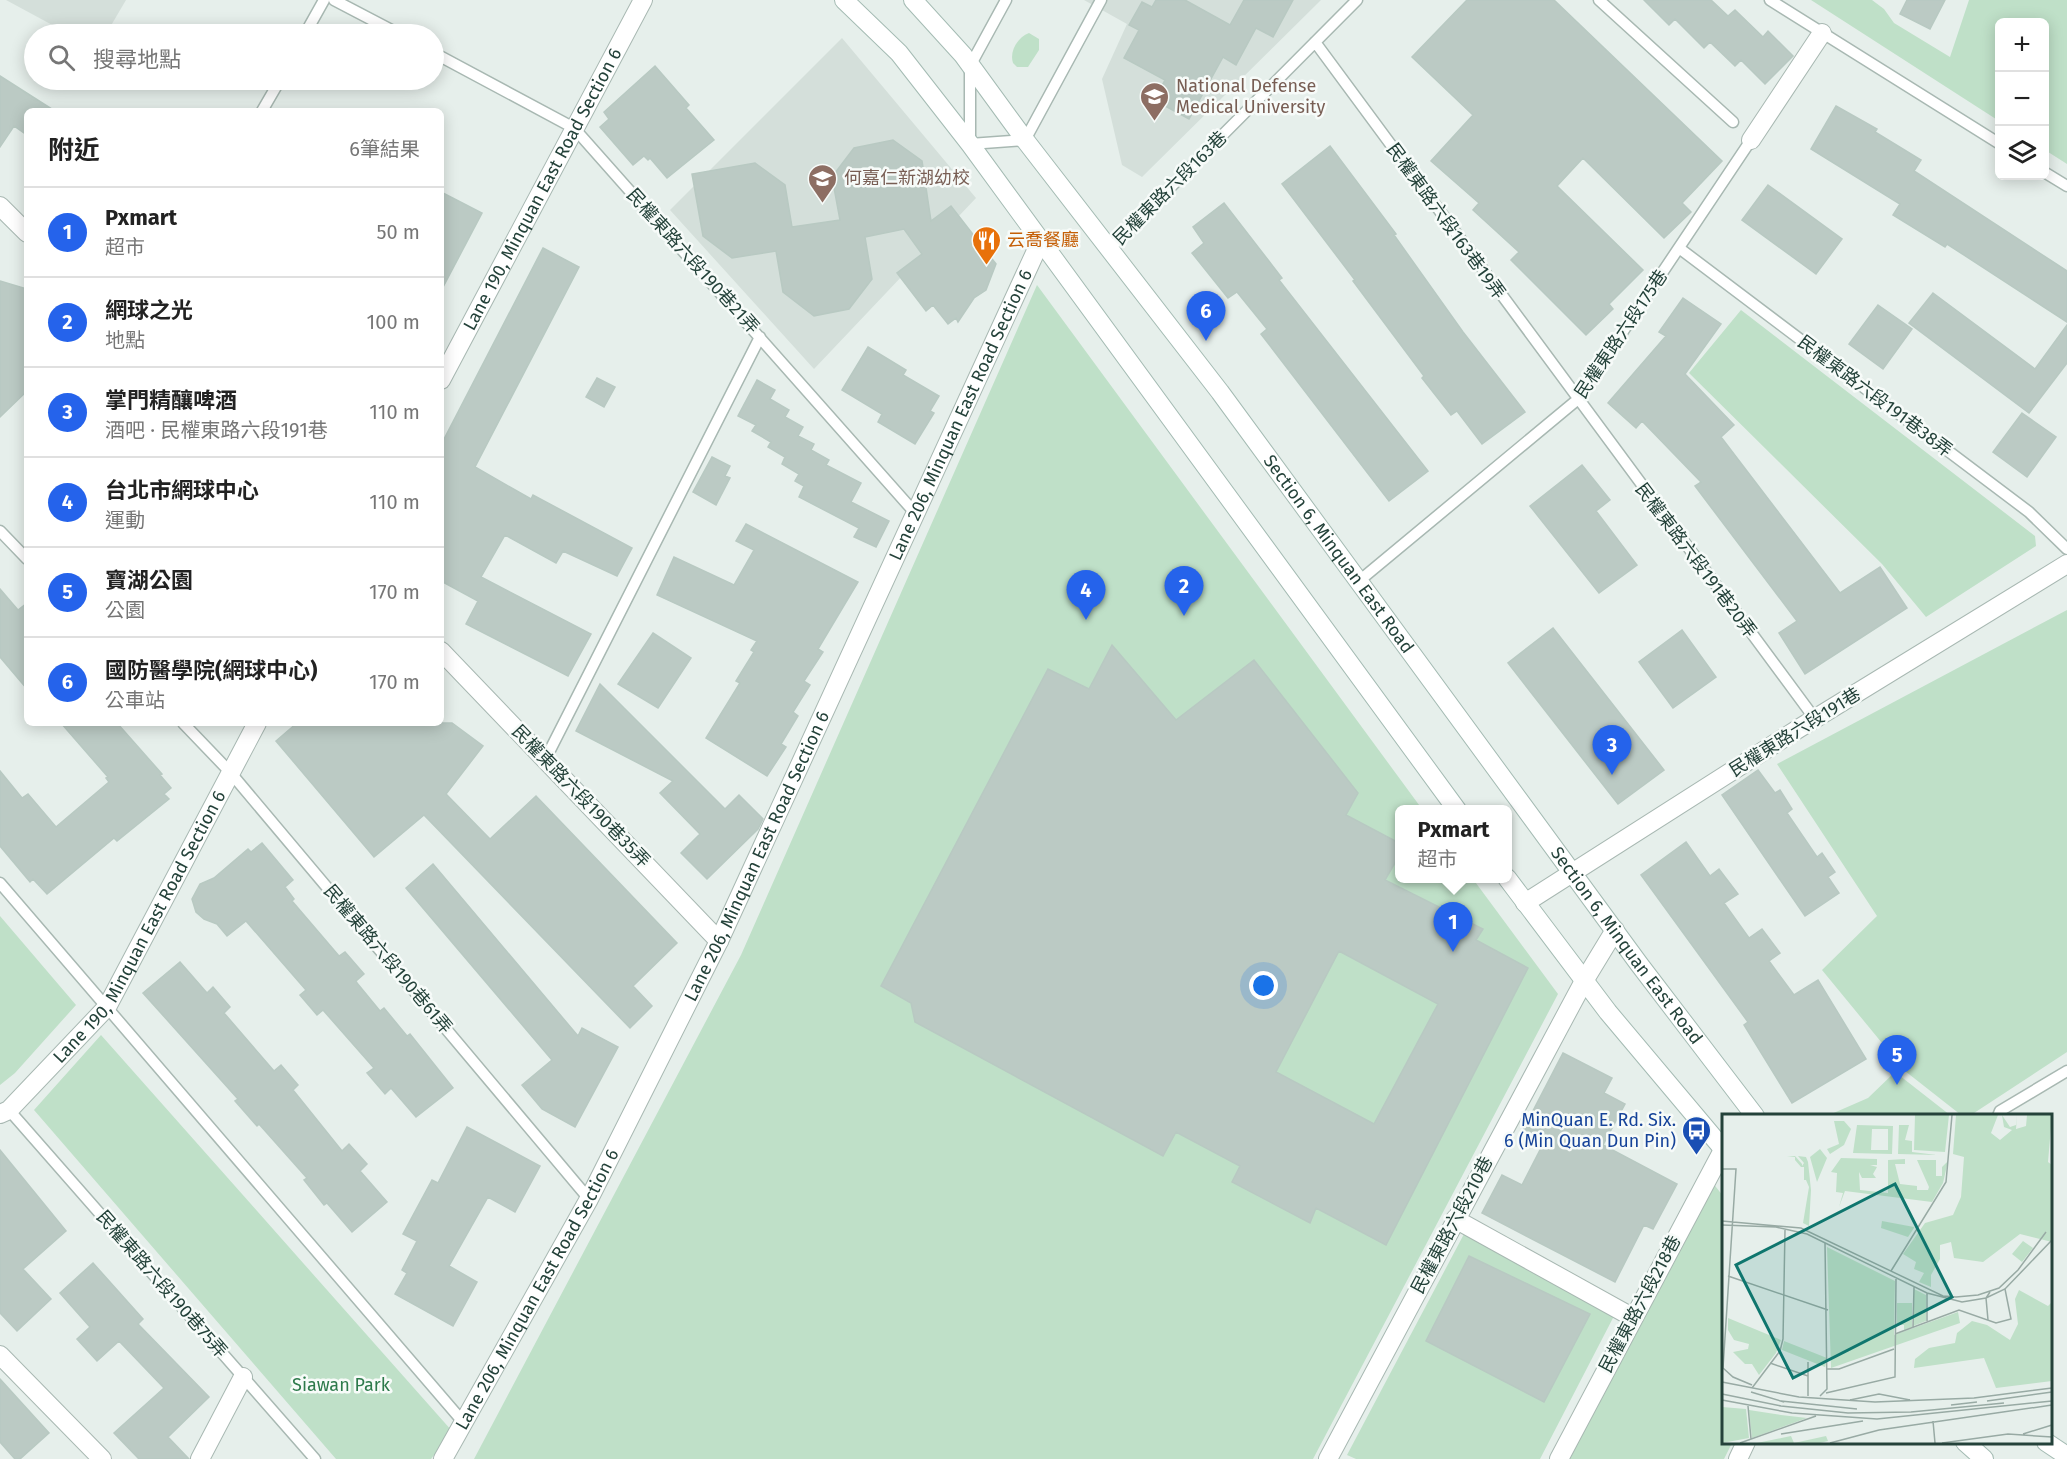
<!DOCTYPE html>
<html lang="zh-TW">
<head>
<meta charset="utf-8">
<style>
	body { margin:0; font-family:"Fira Sans","Noto Sans TC",sans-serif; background:#f2f2f2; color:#222 }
	.controls { position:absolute; right:18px; top:18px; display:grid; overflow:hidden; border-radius:9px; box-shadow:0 3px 15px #0003 }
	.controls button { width:54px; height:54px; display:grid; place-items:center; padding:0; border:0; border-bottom:2px solid #e0e0e0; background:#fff; color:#222; font:30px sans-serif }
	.you { position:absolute; left:1264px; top:986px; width:21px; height:21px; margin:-15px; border:4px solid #fff; border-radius:50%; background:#1a73e8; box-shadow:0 0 0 9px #1a73e833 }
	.badge { display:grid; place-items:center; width:39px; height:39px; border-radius:50%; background:#2563eb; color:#fff; font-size:20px; font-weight:700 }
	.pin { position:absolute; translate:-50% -50px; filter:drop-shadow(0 2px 3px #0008) }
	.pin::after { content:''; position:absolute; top:32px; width:21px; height:18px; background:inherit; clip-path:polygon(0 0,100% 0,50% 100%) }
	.popup { position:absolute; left:1395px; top:805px; width:117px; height:78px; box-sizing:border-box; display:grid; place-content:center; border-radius:9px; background:#fff; filter:drop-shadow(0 2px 4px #0005); font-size:20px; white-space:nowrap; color:#767676 }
	.popup b { font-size:22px; color:#222 }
	.popup::after { content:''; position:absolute; left:50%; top:100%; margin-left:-12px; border:12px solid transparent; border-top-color:#fff }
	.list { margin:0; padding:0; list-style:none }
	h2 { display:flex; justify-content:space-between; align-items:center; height:78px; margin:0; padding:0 24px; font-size:26px }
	h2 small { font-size:20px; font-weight:400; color:#767676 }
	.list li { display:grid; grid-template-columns:39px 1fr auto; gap:18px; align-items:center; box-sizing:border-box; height:90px; padding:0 24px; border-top:2px solid #e0e0e0 }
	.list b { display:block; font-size:22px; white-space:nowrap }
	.list p { margin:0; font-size:20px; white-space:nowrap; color:#767676 }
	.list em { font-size:20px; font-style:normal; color:#767676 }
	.icon { flex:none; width:33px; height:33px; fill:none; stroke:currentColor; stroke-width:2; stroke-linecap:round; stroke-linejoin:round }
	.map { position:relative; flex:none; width:2067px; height:1459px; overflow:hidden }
	.search { position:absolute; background:#fff; box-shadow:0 3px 15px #0003; left:24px; top:24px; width:420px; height:66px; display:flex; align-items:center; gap:15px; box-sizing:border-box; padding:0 21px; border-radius:33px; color:#767676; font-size:22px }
	.panel { position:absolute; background:#fff; box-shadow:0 3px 15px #0003; left:24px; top:108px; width:420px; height:618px; border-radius:9px }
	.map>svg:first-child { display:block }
	.built { fill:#d4dfda }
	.green { fill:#bfe0c8 }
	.building { fill:#bbcac4; stroke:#b8c9c2; stroke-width:1.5; fill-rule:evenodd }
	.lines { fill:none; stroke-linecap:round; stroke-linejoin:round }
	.service-casing { stroke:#a8b8b2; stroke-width:13 }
	.minor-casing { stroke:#a8b8b2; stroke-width:20 }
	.secondary-casing { stroke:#a4bbb3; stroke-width:20 }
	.service { stroke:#fff; stroke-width:10 }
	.minor { stroke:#fff; stroke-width:18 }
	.secondary { stroke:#fff; stroke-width:18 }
	.labels { text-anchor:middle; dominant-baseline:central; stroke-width:5; stroke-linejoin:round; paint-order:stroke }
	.education-label { font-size:18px; fill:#785e54; stroke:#f7fbf9; text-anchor:start }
	.street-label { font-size:18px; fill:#24423a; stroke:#f7fbf9 }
	.food-label { font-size:18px; fill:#c56008; stroke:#f7fbf9; text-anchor:start }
	.transit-label { font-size:18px; fill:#164399; stroke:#f7fbf9; text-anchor:end }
	.park-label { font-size:18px; fill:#2d7a4b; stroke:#f7fbf9 }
	.inset-road { fill:none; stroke:#98aaa4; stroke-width:1.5 }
	.view { fill:#0f766e; fill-opacity:0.15; stroke:#0f766e; stroke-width:3 }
	.inset-edge { fill:none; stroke:#24423a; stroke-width:3 }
</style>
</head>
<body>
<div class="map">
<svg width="2067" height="1459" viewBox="0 0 2067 1459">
	<rect width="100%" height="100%" fill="#e6efeb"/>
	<path class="built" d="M6,0h120l-20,34h-37z
		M1084,0h237l-179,177 -20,-12 -20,-86 25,-55z
		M842,38l134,160 -162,171 -144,-159z"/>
	<path class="green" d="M1811,0h61l12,9 10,14 56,34 19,-57h98v164l-22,-14 -1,-128h-44l-1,99z
		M1029,33l10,6v11l-11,17h-11l-4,-4c-4,-12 5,-26 16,-30z
		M1037,285l385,524 -23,1v68l74,1 85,115 -245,465h-839l267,-504z
		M1741,310l294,226 1,10 -110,71 -44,-53 -193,-191z
		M2067,610v442l-96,63h-10l-56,-44 -83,-101 55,-54 -100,-152z
		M0,916l76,89 -61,68 -15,12z
		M101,1035l351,396 -21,28h-95l-302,-349z
		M1895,1072l55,43h-121l39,-17z
		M1709,1178l14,18 1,246 8,1 -8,16h-162z
		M1464,1234l150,82 -74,143h-184l-9,-4z"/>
	<path class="building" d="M1156,0h29l45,25 14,-25h49l-20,37 -17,-9 -20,37 -13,-8 -34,62 -35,-19 11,-20 -41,-22 15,-28 -10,-5 13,-23 10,5z
		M1467,0h87l168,161 -40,42 9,9 -27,26 -81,-80 -26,28 86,84 -34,34 4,5 -27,26 -75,-75 8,-8 -46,-42 6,-7 -48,-42 42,-46 -61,-58z
		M1644,0h67l17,16 7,-6 28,27 5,-6 25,25 -28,28 -24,-24 -6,6 -25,-24 -6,6 -29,-29 -6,6z
		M1907,0h38l-15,29 -30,-15z
		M655,66l34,39 -3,3 28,32 -47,38 -17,-20 -2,2 -4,-4 -11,9 -33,-38 9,-8 -5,-7z
		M0,76l55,35h-28v24l-13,-9 -14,21z
		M1836,106l41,23 -2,3 46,28 -7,11 153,100v51l-120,-78 -2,3 -52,-32 7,-11 -89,-55z
		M893,140l29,21 9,60 20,-15 45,58 -10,26 -12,8 -16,24 -2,-4 -8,6 -15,-19 -7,6 -29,-38 25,-19 -18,-25 -39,8 7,42 -23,30 -35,7 -31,-24 -7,-41 -44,7 -29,-22 -11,-62 63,-11 30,22 7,42 48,-7 -8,-43 22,-29z
		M1330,146l66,88 -2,1 69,97 62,80 -43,32 -25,-33 -6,4 -29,-37 2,-2 -71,-95 2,-1 -73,-96z
		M1768,185l74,54 -26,35 -74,-54z
		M441,192l41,21 -41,78z
		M1224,203l58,75 -3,2 149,191 -39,30 -128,-167 6,-5 -30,-37 -9,6 -36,-45 12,-10 -11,-16z
		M543,248l36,19 -104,200 56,32 2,-4 99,53 -15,28 -54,-25 -7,12 -51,-28 -24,42 110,57 -23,42 -102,-52 12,-23 -37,-20v-136z
		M0,281l27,8v102l-27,26z
		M1933,293l102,76 32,-44v38l-38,50 -120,-90z
		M1683,298l38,26 -36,50 49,51 -13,12 119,156 40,-26 27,41 -102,66 -26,-41 18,-12 -102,-135 6,-4 -59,-61 -6,7 -28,-25 58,-67 -7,-4z
		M1878,305l34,24 -29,40 -34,-25z
		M868,347l38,23 -3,5 36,21 -9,15 4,2 -19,31 -37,-22 4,-8 -40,-24z
		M597,378l18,9 -11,20 -18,-10z
		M757,380l18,10 -5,9 19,11 -4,7 18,10 -5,9 16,8 -3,6 18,10 -3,5 35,18 -10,19 38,19 -13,26 -22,-10 5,-9 -60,-31 5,-11 -9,-5 4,-7 -17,-10 3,-7 -17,-10 3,-5 -19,-11 4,-6 -18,-9z
		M2022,413l34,24 -29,40 -34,-25z
		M712,457l18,9 -5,10 5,2 -14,27 -23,-13z
		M1582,465l28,35 -14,11 41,54 -38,28 -69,-87z
		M746,524l112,58 -40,67 5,3 -19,29 6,4 -17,27 5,4 -17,28 5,3 -19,29 -61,-38 34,-55 -4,-2 18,-29 -3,-2 6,-9 -100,-46 17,-38 60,28 20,-35 -18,-9z
		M0,589l18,21 9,-7v86l-27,-32z
		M1553,628l111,142 -46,34 -110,-141z
		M1682,630l34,47 -43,31 -34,-46z
		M653,633l38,25 -33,50 -40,-24z
		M1112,645l64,75 78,-60 104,133 -12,22 53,28v13l-14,24 98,49 -7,11 52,28 -142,277 -70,-37 -6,15 -78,-41 8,-16 -64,-34 -13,24 -248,-134 -4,-19 -30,-17 167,-317 41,20zM1339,951l99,53 -64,120 -98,-52z
		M600,684l125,125 14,-14 24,24 -5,10 -51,50 -26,-26 19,-19 -40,-41 13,-12 -97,-50z
		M61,723h56l45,51 -2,1 11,13 -7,6 5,5 -52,42 -3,-3 -67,56 -14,-15 -3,3 -30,-36v-75l22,27 6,-4 28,33 53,-45 -3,-4 2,-1z
		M297,723h155l31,23 -37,48 44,45 46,-43 141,147 -44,43 19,20 -22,22 -206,-213 -50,42 -98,-116z
		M1758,770l17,23 5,-3 12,19 -5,4 30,44 5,-4 13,19 -7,5 11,16 -34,23 -83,-121z
		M1686,842l24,34 9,-7 19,25 -14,9 25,35 13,-9 18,24 -11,8 25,34 24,-15 48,79 -74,44 -48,-78 4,-3 -107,-147z
		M262,843l31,37 -8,7 9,12 -2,2 47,55 6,-4 19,22 -8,7 1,2 23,28 4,-3 23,28 3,-2 43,54 -37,29 -25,-29 -6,6 -18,-21 7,-5 -51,-58 -6,5 -17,-20 6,-5 -60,-69 -19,15 -10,-12 -13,-5 -8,-7 -4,-13 8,-15 14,-6 34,-29 3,3z
		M433,864l145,172 4,-8 36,19 -43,80 -33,-18 -20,-24 30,-25 -146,-172z
		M180,962l27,31 6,-6 17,20 -6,6 50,58 7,-6 17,20 -5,5 49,61 7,-7 18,20 -7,7 27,31 -35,30 -25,-29 -3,2 -20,-25 3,-2 -48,-54 -2,2 -22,-25 3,-2 -95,-106z
		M1563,1053l49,25 -8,15 21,11 -22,41 74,39 -24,45 -9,-4 -29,57 -133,-69 20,-38 20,10 21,-41 -21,-12z
		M467,1127l73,39 -25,46 -27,-15 -39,69 28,16 -24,44 -58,-32 12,-21 -5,-3 15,-29 -14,-7 29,-54 6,3z
		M0,1150l66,81 -43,38 28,30 -34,32 -17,-18z
		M1469,1256l121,58 -46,88 -118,-61z
		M93,1263l50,56 -5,5 71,73 -41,40 21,22h-50l-25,-26 50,-45 -45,-47 -22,20 -20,-22 13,-12 -30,-34z
		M0,1379l49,54 -29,26h-5l-15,-17z"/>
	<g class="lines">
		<defs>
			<path id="service" d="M334,0l65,34
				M1006,0l-36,66v78l55,-4 76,-140
				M1599,0l134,122
				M1770,0l230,144
				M305,34l19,-34
				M1315,42l500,677
				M434,53l140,75 342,386
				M262,111l18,-31
				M2044,172l23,14
				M1110,248l247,-248
				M1679,248l350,264 38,37
				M0,531l27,28
				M1359,581l218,-181 174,-260
				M183,723l47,49 359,427
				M546,758l214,-421
				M0,883l464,540
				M9,1110l306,349
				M1998,1116l2,-5 67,-40"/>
			<g id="minor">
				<path d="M1751,140l71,-107"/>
				<path d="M0,206l27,27"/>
				<path id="s1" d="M441,380l202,-380"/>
				<path d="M441,651l278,290"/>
				<path d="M1525,903l273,-174 269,-165"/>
				<path id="s2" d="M0,1114l9,-4 98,-103 150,-284"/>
				<path d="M1455,1219l177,98"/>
				<path d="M0,1355l102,104"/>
				<path d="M200,1459l43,-82"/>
				<path id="s3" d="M443,1459l146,-260 130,-258 322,-701"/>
				<path d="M1328,1459l256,-478 31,-51"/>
				<path d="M1559,1459l164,-309"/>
				<path d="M1738,1459l8,-17"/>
			</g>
			<g id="secondary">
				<path d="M844,0l55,53 71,91 487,666"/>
				<path id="s4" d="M913,0l50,55 62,85 195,252 419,572 116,152"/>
				<path d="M1507,878l101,134 116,138"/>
				<path d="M1965,1442l19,17"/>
				<path d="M2046,1442l21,14"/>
			</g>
		</defs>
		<use href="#service" class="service-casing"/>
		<use href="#minor" class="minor-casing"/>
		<use href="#secondary" class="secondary-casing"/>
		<use href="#service" class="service"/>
		<use href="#minor" class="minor"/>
		<use href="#secondary" class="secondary"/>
	</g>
	<defs>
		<symbol id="university-pin" viewBox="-11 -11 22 30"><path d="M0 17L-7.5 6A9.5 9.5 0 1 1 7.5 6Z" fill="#8d6e63" stroke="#f7fbf9"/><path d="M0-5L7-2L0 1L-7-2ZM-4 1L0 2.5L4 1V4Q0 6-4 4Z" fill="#fff"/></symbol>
		<symbol id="school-pin" viewBox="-11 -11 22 30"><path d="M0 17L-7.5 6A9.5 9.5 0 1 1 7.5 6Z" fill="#8d6e63" stroke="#f7fbf9"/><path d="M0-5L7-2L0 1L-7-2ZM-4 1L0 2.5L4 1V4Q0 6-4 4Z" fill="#fff"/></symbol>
		<symbol id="restaurant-pin" viewBox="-11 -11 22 30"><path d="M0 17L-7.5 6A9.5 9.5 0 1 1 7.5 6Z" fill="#e8710a" stroke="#f7fbf9"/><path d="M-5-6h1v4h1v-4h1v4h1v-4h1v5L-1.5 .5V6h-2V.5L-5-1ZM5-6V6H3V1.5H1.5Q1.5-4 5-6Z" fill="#fff"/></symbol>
		<symbol id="bus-pin" viewBox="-11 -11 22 30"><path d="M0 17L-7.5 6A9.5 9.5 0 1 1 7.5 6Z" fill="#1a4fb4" stroke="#f7fbf9"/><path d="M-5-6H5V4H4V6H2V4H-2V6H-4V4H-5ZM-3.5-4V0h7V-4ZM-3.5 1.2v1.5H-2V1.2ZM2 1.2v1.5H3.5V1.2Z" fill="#fff"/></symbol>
	</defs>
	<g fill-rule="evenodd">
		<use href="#university-pin" x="1138" y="80" width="33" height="45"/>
		<use href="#school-pin" x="806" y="162" width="33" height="45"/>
		<use href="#restaurant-pin" x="970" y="224" width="33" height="45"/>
		<use href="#bus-pin" x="1680" y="1114" width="33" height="45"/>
	</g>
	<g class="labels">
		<g class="education-label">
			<text x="1176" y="86">National Defense<tspan x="1176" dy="21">Medical University</tspan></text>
			<text x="844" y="178">何嘉仁新湖幼校</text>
		</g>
		<g class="street-label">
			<text transform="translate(1170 188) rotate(-45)">民權東路六段163巷</text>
			<text stroke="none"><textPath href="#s1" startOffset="216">Lane 190, Minquan East Road Section 6</textPath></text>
			<text transform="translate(1446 221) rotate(54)">民權東路六段163巷19弄</text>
			<text transform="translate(693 261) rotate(48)">民權東路六段190巷21弄</text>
			<text transform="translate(1621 334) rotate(-56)">民權東路六段175巷</text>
			<text transform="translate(1875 396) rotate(37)">民權東路六段191巷38弄</text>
			<text stroke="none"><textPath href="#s3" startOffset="1166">Lane 206, Minquan East Road Section 6</textPath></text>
			<text stroke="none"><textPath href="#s4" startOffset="699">Section 6, Minquan East Road</textPath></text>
			<text transform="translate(1696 560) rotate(53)">民權東路六段191巷20弄</text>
			<text transform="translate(1795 732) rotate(-32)">民權東路六段191巷</text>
			<text transform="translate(581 796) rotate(46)">民權東路六段190巷35弄</text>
			<text stroke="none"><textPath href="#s3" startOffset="680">Lane 206, Minquan East Road Section 6</textPath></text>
			<text stroke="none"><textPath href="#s2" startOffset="237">Lane 190, Minquan East Road Section 6</textPath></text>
			<text stroke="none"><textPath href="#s4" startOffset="1185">Section 6, Minquan East Road</textPath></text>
			<text transform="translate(388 959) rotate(50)">民權東路六段190巷61弄</text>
			<text transform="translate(1452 1225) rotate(-62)">民權東路六段210巷</text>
			<text transform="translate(162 1284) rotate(49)">民權東路六段190巷75弄</text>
			<text stroke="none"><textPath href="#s3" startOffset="194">Lane 206, Minquan East Road Section 6</textPath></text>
			<text transform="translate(1640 1304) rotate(-62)">民權東路六段218巷</text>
		</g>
		<g class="food-label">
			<text x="1007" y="240">云喬餐廳</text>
		</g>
		<g class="transit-label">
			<text x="1676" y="1120">MinQuan E. Rd. Six.<tspan x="1676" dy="21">6 (Min Quan Dun Pin)</tspan></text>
		</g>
		<g class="park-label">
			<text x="341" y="1385">Siawan Park</text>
		</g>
	</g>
	<g transform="translate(1722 1114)">
		<rect width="330" height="330" fill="#e6efeb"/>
		<path d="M193,1h34l-4,37 -31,-2zM234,1h42l-7,18 9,7 12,-10 -8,-3 -2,-12 8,12 6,-2 1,-10 -1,14 10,-3 1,-11h25l-4,47 4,3v77l-32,-8 -37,28 -29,-4 -3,-16 -11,3v14l-9,16v12l-12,-5 5,-9 -10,-4 2,-7 -13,-8 22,-31 28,-8 8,-18 3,-40 -11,-3zM112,7h10l7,8 -7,16 -14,9 -3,-5 12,-5zM135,11l36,1 -1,28 -39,-1zM150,15h16v21h-17zM177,11h10l-4,15 7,1v11l25,3 -39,-1zM98,35l7,9 -10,24 -7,-25zM73,42l7,8v2l2,-3 -6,-7 8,1 2,5 3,28 -2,36 -6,-3 6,-36 -3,-7h-15h13v-13h-3l-6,-7v-3h-8zM119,44l36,1v6h-7l7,2 -4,7 3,4h-14l-3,-6 1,18 28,3v-33l17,-1v5h-10l5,20 17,2v4h11l1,-3 -12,-27h19v16h6v-9l6,-6 -5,22 -11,19 -87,-11 -6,16 4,-14 -7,-1 1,-19 -6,-1zM160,107l32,6v1l-6,9 -27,-9zM301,127l10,7 -11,14 -10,-8zM105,133l68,34 -1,54 64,-23 2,11 -129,45zM192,175l12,6v26l-13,5zM297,176l29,16 4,-4v79l-56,7 -12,-30 -70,10 1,-9 14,-11 26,-5 2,-10 15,-12 15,4 23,15 8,-16 -3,-25zM175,189h15v24l-8,3v-5h-7zM6,204l53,22 -5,13 -17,22 -7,-11h-7l-12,-12 15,-3 1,-5 -15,-4 -6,-10zM62,227l43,17 -2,9 -43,-17zM0,293l24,2 3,29 -27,5zM27,296l32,5 26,3 -55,20zM69,322l3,7 32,-7 2,5 -8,2h-63z" fill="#bfe0c8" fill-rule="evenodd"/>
		<path class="inset-road" d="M0,55h14l-13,199 10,9 19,8M0,107l79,7 142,68 13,1 22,-2 21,-7 19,-18 28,-38M0,111l54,2 31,7 120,59 35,9 24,-4 19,-9 47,-49M169,157l55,-89 6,-67M6,162l100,34M266,206l-2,-22 4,-6M205,207v-28M191,213l1,-40M173,220l64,-24 37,13 15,-4 -6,-30M48,249l38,13M105,255h12l55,-20M0,268l77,15 76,5 99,-4 78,-10M30,274l28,-37 3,-12 2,-109M29,278l33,10M104,279l69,-16 1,-98M0,280l59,12 67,7 63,-1 93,-9M86,282v-34M98,282l7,-7 -2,-146M0,286l70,13 85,6 175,-18M128,286l29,-6 31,6M59,287l76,8M265,287l65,-9M229,291l26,-3M26,292l3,33M211,307l2,22M59,320l82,-13M301,320l29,-9M18,329l76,-27M108,329l49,-13 173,-25M220,329l66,-9 44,3"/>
		<path class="view" d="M173,70l57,113 -159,81 -57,-113z"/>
		<rect width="330" height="330" class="inset-edge"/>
	</g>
</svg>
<div class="controls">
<button>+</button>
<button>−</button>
<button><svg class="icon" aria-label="layers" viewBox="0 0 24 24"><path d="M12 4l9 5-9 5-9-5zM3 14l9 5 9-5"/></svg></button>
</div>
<div class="you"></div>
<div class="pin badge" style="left:1453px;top:952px">1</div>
<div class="popup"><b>Pxmart</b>超市</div>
<div class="pin badge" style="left:1184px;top:616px">2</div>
<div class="pin badge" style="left:1612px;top:775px">3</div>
<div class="pin badge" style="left:1086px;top:620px">4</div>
<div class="pin badge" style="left:1897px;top:1085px">5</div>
<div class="pin badge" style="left:1206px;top:341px">6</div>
<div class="search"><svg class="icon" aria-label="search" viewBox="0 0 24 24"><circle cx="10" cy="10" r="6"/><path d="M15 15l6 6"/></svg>搜尋地點</div>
<section class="panel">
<h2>附近<small>6筆結果</small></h2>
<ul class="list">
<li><span class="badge">1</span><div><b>Pxmart</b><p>超市</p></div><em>50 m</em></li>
<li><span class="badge">2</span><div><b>網球之光</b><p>地點</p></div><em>100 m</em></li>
<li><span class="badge">3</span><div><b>掌門精釀啤酒</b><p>酒吧 · 民權東路六段191巷</p></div><em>110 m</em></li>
<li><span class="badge">4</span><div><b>台北市網球中心</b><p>運動</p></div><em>110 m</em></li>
<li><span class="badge">5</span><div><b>寶湖公園</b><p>公園</p></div><em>170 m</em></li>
<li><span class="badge">6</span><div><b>國防醫學院(網球中心)</b><p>公車站</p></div><em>170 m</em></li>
</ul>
</section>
</div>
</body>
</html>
